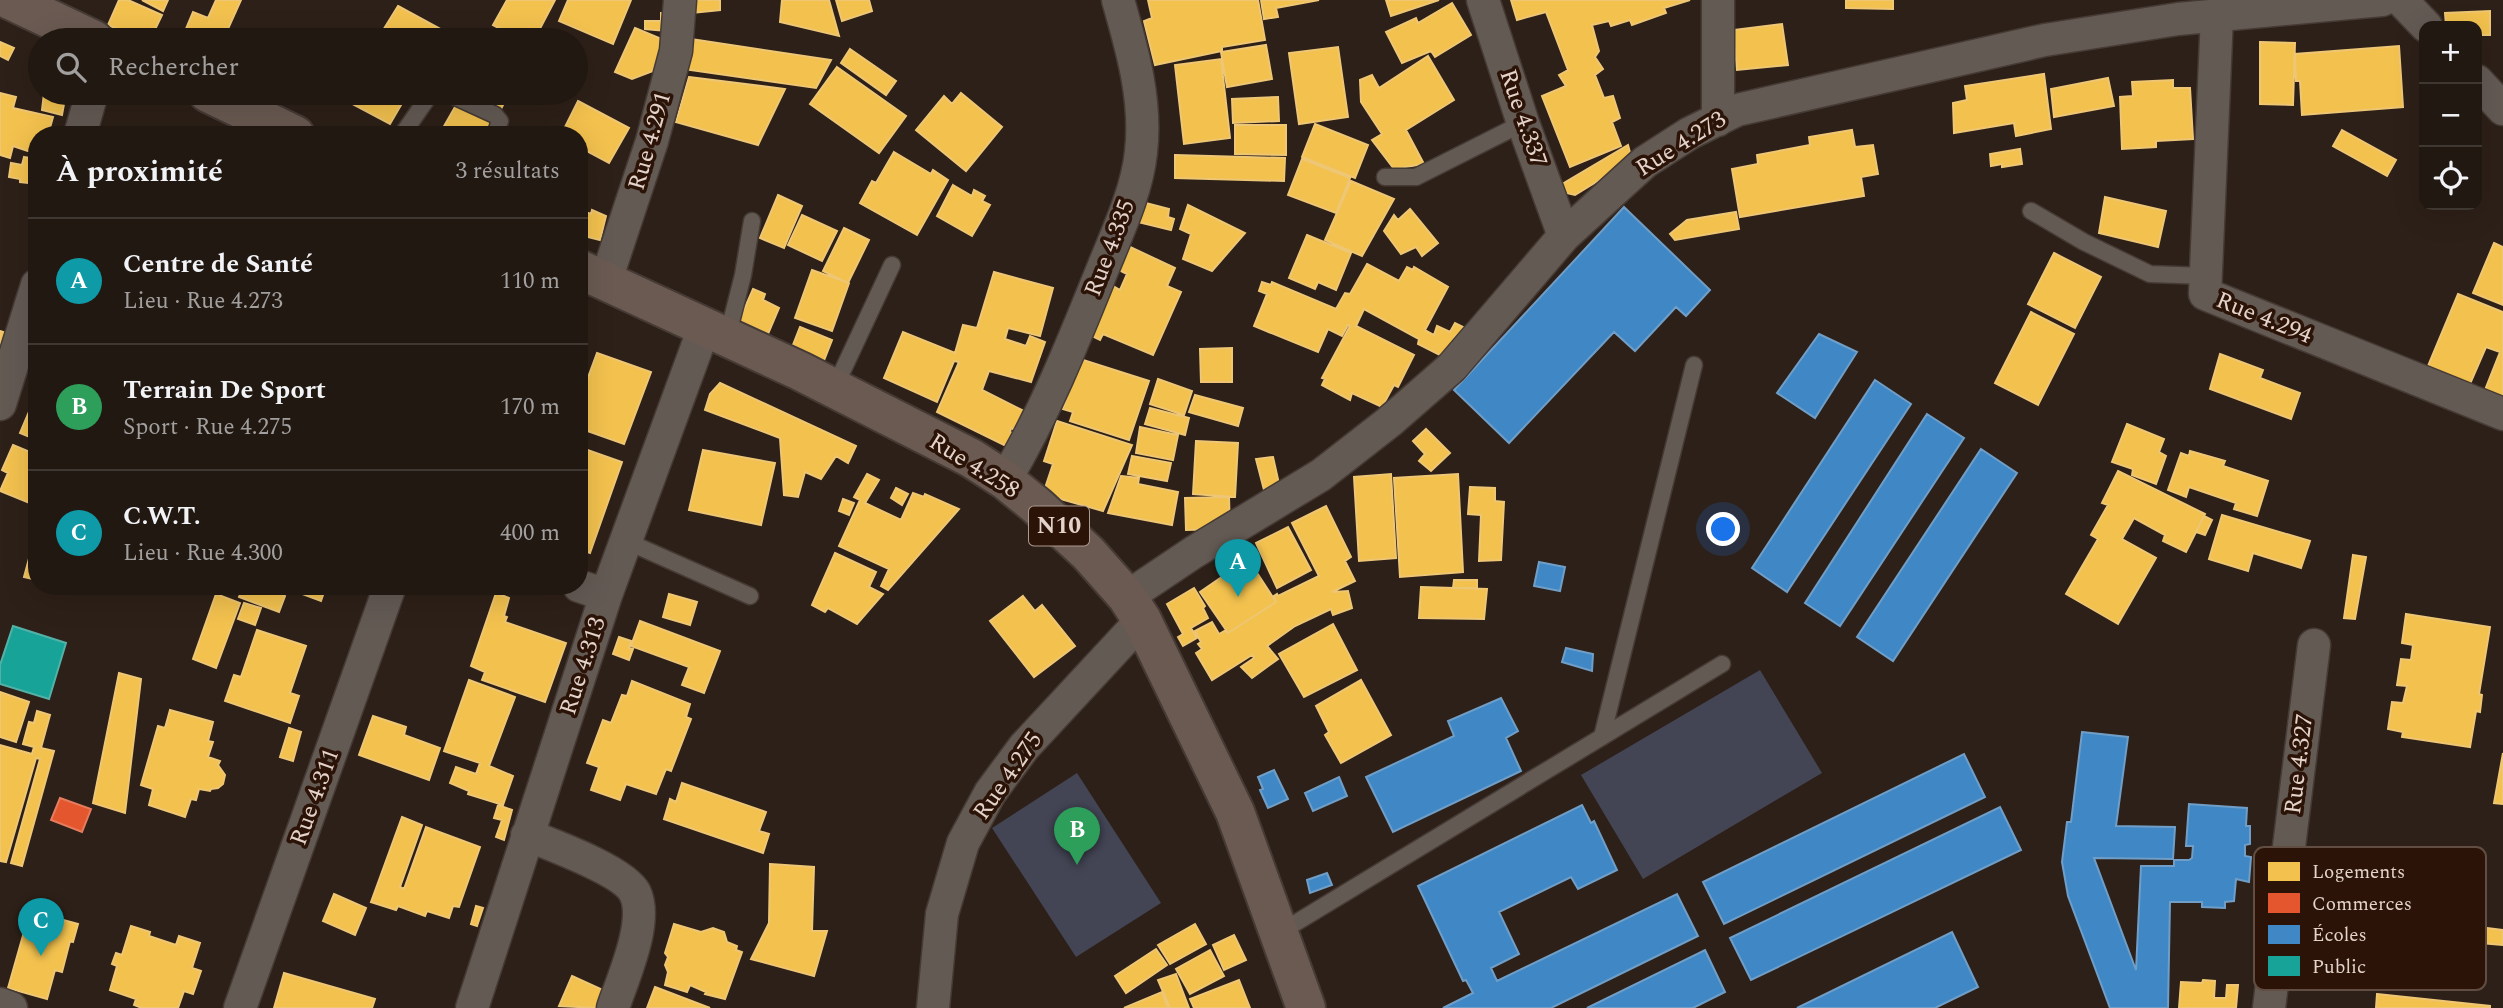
<!DOCTYPE html>
<html lang="fr">
<head>
<meta charset="utf-8">
<style>
	body { margin:0; font-family:Spectral,serif; background:#2e2520; color:#f1f3f6 }
	.controls { position:absolute; right:21px; top:21px; display:grid; overflow:hidden; border-radius:14px; box-shadow:0 7px 28px #0002 }
	.controls button { width:63px; height:63px; display:grid; place-items:center; padding:0; border:0; border-bottom:2px solid #3f3732; background:#221812; color:#f1f3f6; font:35px sans-serif }
	.you { position:absolute; left:1724px; top:530px; width:24px; height:24px; margin:-18px; border:5px solid #fff; border-radius:50%; background:#1a73e8; box-shadow:0 0 0 10px #1a73e833 }
	.badge { display:grid; place-items:center; width:46px; height:46px; border-radius:50%; background:#a4948c; color:#fff; font-size:23px; font-weight:700 }
	.pin { position:absolute; translate:-50% -58px; filter:drop-shadow(0 2px 4px #0008) }
	.pin::after { content:''; position:absolute; top:37px; width:24px; height:21px; background:inherit; clip-path:polygon(0 0,100% 0,50% 100%) }
	.list { margin:0; padding:0; list-style:none }
	h2 { display:flex; justify-content:space-between; align-items:center; height:91px; margin:0; padding:0 28px; font-size:30px }
	h2 small { font-size:23px; font-weight:400; color:#a2a09f }
	.list li { display:grid; grid-template-columns:46px 1fr auto; gap:21px; align-items:center; box-sizing:border-box; height:126px; padding:0 28px; border-top:2px solid #3f3732 }
	.list b { display:block; font-size:26px; white-space:nowrap }
	.list p { margin:0; font-size:23px; white-space:nowrap; color:#a2a09f }
	.list em { font-size:23px; font-style:normal; color:#a2a09f }
	.icon { flex:none; width:38px; height:38px; fill:none; stroke:currentColor; stroke-width:2; stroke-linecap:round; stroke-linejoin:round }
	.map { position:relative; flex:none; width:2503px; height:1008px; overflow:hidden }
	.search { position:absolute; background:#221812; box-shadow:0 7px 28px #0002; left:28px; top:28px; width:560px; height:77px; display:flex; align-items:center; gap:18px; box-sizing:border-box; padding:0 24px; border-radius:38px; color:#a2a09f; font-size:26px }
	.panel { position:absolute; background:#221812; box-shadow:0 7px 28px #0002; left:28px; top:126px; width:560px; height:469px; border-radius:28px }
	.map>svg:first-child { display:block }
	.green { fill:#434454 }
	.homes { fill:#f2c14e; stroke:#eec674; stroke-width:2 }
	.shops { fill:#e4572e; stroke:#e47c5d; stroke-width:2 }
	.schools { fill:#3f88c5; stroke:#709ec7; stroke-width:2 }
	.public { fill:#17a398; stroke:#54b1a7; stroke-width:2 }
	.lines { fill:none; stroke-linecap:round; stroke-linejoin:round }
	.service-casing { stroke:#463a35; stroke-width:19 }
	.minor-casing { stroke:#463a35; stroke-width:35 }
	.trunk-casing { stroke:#463a35; stroke-width:42 }
	.service { stroke:#645a54; stroke-width:16 }
	.minor { stroke:#645a54; stroke-width:32 }
	.trunk { stroke:#6a5a52; stroke-width:38 }
	.labels { text-anchor:middle; dominant-baseline:central; stroke-width:7; stroke-linejoin:round; paint-order:stroke }
	.shield { fill:#2b1307; stroke:#ac9990; stroke-width:2 }
	.shield-label { font-size:23px; font-weight:bold; fill:#e4d3cb }
	.street-label { font-size:24px; fill:#e4d3cb; stroke:#2b1307 }
	.key { fill:#2b1307; stroke:#624d42; stroke-width:2 }
	.key-label { font-size:19px; fill:#e4d3cb }
</style>
</head>
<body>
<div class="map">
<svg width="2503" height="1008" viewBox="0 0 2503 1008">
	<rect width="100%" height="100%" fill="#2d2018"/>
	<path class="green" d="M1760,670l62,103 -179,106 -62,-104z
		M1077,773l84,130 -85,54 -84,-129z"/>
	<path class="homes" d="M119,0h9l34,15 -12,25h-8l-34,-15z
		M142,0h26l-5,11z
		M216,0h25l-18,40h-30l-10,-4 10,-24 15,6z
		M507,0h48l-21,40h-13l-28,-15z
		M568,0h63l-18,44 -54,-23z
		M689,0h31v10l-28,3z
		M782,0h47l10,36 -59,-14z
		M836,0h33l3,11 -30,10z
		M1148,0h110l7,40 -43,7v4l-67,14 -11,-44 8,-3z
		M1261,0h58l-43,8 2,9 -14,2z
		M1386,0h53l-48,16z
		M1511,0h179l-26,8 2,5 -34,12 -2,-5 -19,6 -2,-5 -17,4 7,26 -4,6 8,12 -8,6 9,23 9,-2 7,22 -8,4 9,24 -51,21 -28,-71 24,-10 -7,-11 9,-5 -22,-58 -29,8z
		M1846,0h47v9l-47,-1z
		M1452,3l19,32 -36,22 -4,-6 -29,12 -16,-31 30,-14 2,5z
		M398,6l46,25 -5,9h-62z
		M2490,11v24h-13v-9h-31l-1,-13z
		M661,13h5v18l-21,-2v-8h16z
		M1782,24l6,41 -51,5 -4,-40z
		M635,28l29,12 -11,31 -21,8 -17,-7z
		M691,39l140,21 -15,28 -133,-19z
		M0,42l14,6 -6,12 -8,-4z
		M2260,42l35,1 -2,62 -33,-1z
		M1266,45l6,34 -45,8 -6,-35z
		M2399,46l4,61 -101,8 -2,-34h-4l-1,-27z
		M1338,47l10,70 -49,7 -10,-71z
		M850,49l46,32 -10,14 -45,-32z
		M1428,56l26,44 -48,30 18,34 -30,5 -22,-29 10,-6 -21,-32 -1,-22 12,-5 7,13z
		M1221,59l9,79 -46,6 -9,-79z
		M837,67l69,49 -27,37 -69,-49z
		M2044,74l7,55 -35,7 -2,-13 -60,10 -1,-30 14,-3 -2,-14z
		M689,77l96,12 -27,56 -82,-23z
		M2108,78l6,28 -60,11 -3,-28z
		M2173,80v8h17l3,51 -37,2v6l-34,2 -2,-52 13,-1 -1,-14z
		M0,93l16,4 -3,11 40,9 -5,18h-11v19l-24,-8 -3,12 -10,-3z
		M44,93h22l-4,22 -20,-5z
		M345,93h63l-18,31 -49,-26z
		M463,93h35l9,4 -19,38h-49z
		M961,93l41,34 -36,44 -50,-41 28,-34 8,8z
		M1278,97l1,24 -46,2 -1,-24z
		M578,101l51,27 -20,35 -30,-16v-12h-18z
		M1315,124l53,21 -13,33 -53,-21z
		M1235,125h51v30l-51,-1z
		M1852,130l3,17 18,-2 5,29 -17,3 3,19 -124,21 -8,-48 26,-5 -1,-9 53,-10 -1,-8z
		M2342,130l54,30 -9,16 -54,-30z
		M1628,145l4,15 -57,35 -13,-3 -3,-6z
		M2020,149l2,15 -20,3v-3l-11,2 -1,-12z
		M894,152l37,22 2,-4 15,10 -31,55 -57,-32 12,-22 4,2z
		M1175,155l110,3 -1,23 -109,-3z
		M24,157l13,2v25l-17,-2v-3l-11,-2 2,-14 11,2z
		M1302,159l48,19 -14,35 -48,-18z
		M1351,181l43,18 -32,57 -37,-16z
		M953,185l19,11 2,-6 11,6 -3,5 8,4 -18,31 -35,-20z
		M778,195l24,11 -18,42 -24,-10z
		M2105,197l61,14 -8,36 -59,-14z
		M1142,202l27,7 -1,8 6,2 -3,11 -33,-8z
		M1188,205l57,28 -33,38 -29,-12 8,-25 -11,-5z
		M1410,209l28,34 -16,13 -6,-9 -15,7 -17,-23 10,-16 4,5z
		M592,210l14,6 -6,24 -16,-4 3,-11 -8,-2 4,-12 8,3z
		M1736,212l3,17 -64,11 -5,-6 17,-14z
		M802,215l35,16 -15,30 -34,-16z
		M844,228l25,12 -21,43 -25,-12z
		M1307,235l44,18 -15,37 -18,-8 -3,7 -26,-11z
		M2494,243l9,4v58l-30,-12z
		M1128,246l47,22 -8,18 14,6 -28,63 -50,-21 -3,6 -8,-4 21,-50 7,4 7,-16 -10,-5z
		M2054,253l47,24 -26,51 -47,-24z
		M1367,264l32,17 8,-14 6,3 1,-3 34,20 -23,43 9,5 3,-9 13,6 5,-9 8,4 -5,11 -3,-2 -9,22 -28,-14 1,-5 -55,-30 -8,17 58,29 -16,32 -4,-2 -12,22 -30,-14 -2,7 -28,-15 3,-6 -3,-1 28,-52 -2,-1 -6,11 -14,-7 -10,23 -64,-26 13,-32 -8,-3 3,-9 9,3 1,-3 64,27 9,-16 5,1z
		M812,270l37,13 -17,48 -37,-13z
		M994,272l59,16 -13,48 -32,-8 -3,11 21,7 4,-10 15,6 -14,40 -42,-11 -7,19 44,22 -8,20 -7,-4 -1,4 8,4 -6,13 -75,-37 22,-50 -5,-1 -17,41 -53,-24 19,-46 52,21 8,-28 14,3z
		M753,289l12,5 -2,6 16,8 -11,26 -29,-13z
		M2458,294l45,18v86l-18,-8 15,-38 -14,-5 -16,37 -42,-18z
		M2031,312l43,22 -36,71 -43,-22z
		M800,327l32,13 -9,23 -32,-13z
		M0,331l6,2 -6,20z
		M1232,348v34h-31l-1,-33z
		M597,353l54,19 -27,72 -45,-16v-26z
		M2220,354l43,16 -3,8 40,15 -9,26 -81,-30z
		M1080,359l69,22 -20,59 -59,-19 3,-9 -10,-3z
		M1158,379l34,12 -8,24 -34,-11z
		M720,383l136,63 -8,17 -12,-7 -15,23 -16,-7 -7,25 -14,-2 -4,-57 -75,-28 5,-16z
		M1195,395l48,13 -5,18 -49,-14z
		M31,407l6,2v31l-17,-7z
		M1150,408l39,10 -4,17 -40,-11z
		M1057,421l75,24 -29,66 -60,-17 10,-30 -9,-3z
		M2127,424l37,15 -5,13 7,4 -10,28 -24,-9 1,-6 -21,-7z
		M1140,427l38,8 -5,25 -37,-7z
		M1426,429l24,24 -19,18 -12,-10 6,-7 -12,-13z
		M1196,441l42,2 -3,54 -42,-3z
		M13,445l24,10v51l-37,-15 8,-18 -6,-3z
		M579,447l43,15 -32,91 -11,-4z
		M703,450l72,13 -14,62 -72,-15z
		M2190,451l35,10 -2,5 45,15 -11,35 -23,-7 2,-6 -47,-16 -3,10 -18,-7 13,-37 8,3z
		M1132,456l39,7 -4,18 -39,-7z
		M1273,457l6,27 -15,6 -8,-31z
		M2118,471l87,43 -19,38 -23,-11 2,-6 -31,-17 -12,21 34,19 -38,66 -52,-30 32,-55 -7,-4 17,-30 -6,-2z
		M867,474l12,6 -14,23 36,17 12,-27 11,4 1,-3 34,15 -71,81 -7,-4 8,-17 -50,-23 21,-46 -6,-3z
		M1391,474l5,84 -37,3 -5,-84z
		M1458,474l5,98 -63,5 -6,-99z
		M1121,476l18,2 -1,6 40,8 -6,33 -64,-12z
		M1470,487l25,1v13l9,1 -3,58 -22,1 2,-46 -13,-1z
		M896,488l12,6 -6,11 -11,-7z
		M1229,497l1,32 -44,1 -1,-32z
		M843,499l11,4 -5,12 -10,-4z
		M1326,506l25,51 -6,4 10,20 -23,11 16,-1 4,17 -19,7 -2,-6 -36,17 -28,20 11,13 -26,19 -11,-11 13,-9 -2,-3 -40,25 -16,-27 6,-4 -4,-5 3,-2 -6,-11 17,-9 7,12 7,-4 2,3 48,-31 -2,-6 3,-2 1,2 41,-20 -27,-53z
		M2222,515l88,26 -9,27 -48,-15 -5,18 -39,-12z
		M2204,516l8,4 -7,15 -9,-3z
		M1288,527l23,43 -34,18 -21,-45z
		M37,529v51l-13,-3z
		M835,553l41,19 -7,15 14,7 -26,30 -29,-16 -3,4 -13,-7z
		M2353,555l13,2 -11,62 -11,-1z
		M1248,559l28,43 -48,31 -28,-41z
		M1454,580h23v8h-24z
		M62,586h21l-1,5z
		M232,586h24l29,10 -6,16 -40,-15 3,-7z
		M281,586h45l-5,15z
		M1421,587l66,2 -3,30 -65,-1z
		M1194,588l11,18 -2,2 5,10 -17,10 6,10 -14,8 -5,-9 5,-3 -16,-30z
		M496,593l13,5 -5,18 3,1 -2,5 61,21 -21,59 -63,-22 3,-8 -14,-6z
		M216,594l24,9 -24,65 -23,-9z
		M669,594l28,8 -7,23 -27,-8z
		M1023,596l12,15 7,-6 33,41 -41,31 -44,-56z
		M244,603l17,5 -6,17 -17,-6z
		M2406,614l84,13 -11,67 3,1 -2,17 -4,-1 -6,36 -68,-10 1,-5 -15,-3 4,-27 11,1 4,-17 -10,-1 4,-26 10,1 2,-15 -11,-2z
		M640,621l80,30 -16,42 -22,-8 7,-18 -58,-21z
		M1333,624l24,46 -53,27 -25,-43z
		M257,630l49,16 -16,47 9,3 -9,27 -65,-22 9,-26 7,2z
		M619,637l12,4 -2,7 4,1 -4,11 -16,-6z
		M119,673l22,6 -16,134 -32,-10z
		M469,680l46,17 -26,69 24,10 -10,29 -35,-11 1,-3 -19,-8 6,-16 20,7 4,-11 -36,-12z
		M1361,680l30,55 -50,28 -16,-28 4,-3 -13,-26z
		M632,681l58,23 -4,13 5,2 -20,52 -5,-2 -10,25 -30,-10 -6,16 -29,-10 8,-23 -12,-4 16,-43 8,3 11,-28 5,1z
		M0,692l29,10 -13,40 -16,-5z
		M170,710l43,12 -5,19 5,1 -5,15 12,4 -2,4 7,10 -2,9 -5,4 -7,1 -1,2 -11,-2 -3,11 -5,-1 -6,18 -36,-12 4,-16 -12,-4 17,-59 7,2z
		M37,711l13,4 -9,33 13,3 -32,115 -11,-3 29,-104 -4,-1 -30,104 -6,-1v-116l32,9 2,-7 -11,-3 6,-22 5,1z
		M373,716l33,11 -2,8 36,13 -11,32 -70,-25z
		M289,728l12,4 -8,29 -13,-4z
		M2503,753v51l-9,-1z
		M682,783l84,29 -7,19 10,3 -6,19 -99,-34 6,-20 6,3z
		M498,805l14,5 -8,30 -8,-3 6,-17 -8,-2z
		M402,817l20,8 -22,62 4,2 22,-62 54,20 -21,60 -6,-1 -4,12 -22,-7 -2,5 -27,-10 -2,4 -25,-8z
		M770,864l44,3 -2,64h15l-13,45 -63,-17 18,-36z
		M334,894l32,14 -11,27 -32,-14z
		M476,906l7,2 -6,18 -6,-2z
		M30,911l48,13 -5,18 -3,-1 -8,31 -7,-2 -8,29 -39,-11z
		M2447,923l56,7v15l-57,-5z
		M674,924l27,8 12,-4 11,4 3,10 10,4 -1,4 6,2 -17,47 -20,-5 1,-2 -16,-7 -3,7 -22,-7 3,-13 -3,-7 3,-8 -3,-4z
		M1195,924l11,20 -36,20 -12,-19z
		M131,926l19,6 -1,4 27,9 3,-9 21,7 -8,25 9,3 -8,23 -9,-3 -6,17h-36l-8,-3 2,-6 -26,-9 7,-24 -5,-2 4,-11 6,2z
		M1234,935l12,25 -22,10 -11,-25z
		M1156,949l11,16 -41,28 -11,-17z
		M1210,950l14,26 -34,18 -14,-25z
		M284,973l91,26 -3,9h-98z
		M1176,974l13,34h-19l-12,-28z
		M572,976l33,15 -8,17 -38,-2z
		M1239,980l11,28h-56l-4,-9z
		M2203,980l12,1 -1,17h12l1,-13h11l-2,23h-57l2,-26 21,1z
		M655,987l55,21h-63z
		M1162,992l6,16h-44z
		M2377,994l113,12v2h-114z"/>
	<path class="shops" d="M60,798l31,11 -9,23 -31,-12z"/>
	<path class="schools" d="M1624,207l86,83 -24,26 -10,-9 -41,44 -21,-19 -105,111 -55,-53z
		M1819,334l38,18 -42,66 -38,-25z
		M1875,380l36,24 -124,188 -35,-24z
		M1927,414l37,24 -124,188 -35,-23z
		M1981,449l36,24 -124,188 -36,-24z
		M1539,562l26,5 -5,24 -26,-5z
		M1566,648l27,6 -1,17 -30,-9z
		M1501,698l17,33 -12,7 15,33 -128,61 -27,-55 88,-41 -6,-15z
		M2082,732l46,5 -12,89 59,1 -2,32 -79,-1 42,112 5,-104h33v-6h15l3,-2 1,-12h-7l3,-42 58,4 -1,18h4v18l-5,1v11l6,1 -2,25 -13,-3 -2,22 -9,1v6l-23,-1v-5h-32l-2,106h-58l-42,-112 -6,-34 5,-40h4z
		M1964,754l21,43 -261,127 -21,-42z
		M1274,770l14,29 -20,9 -8,-18 3,-1 -5,-12z
		M1339,777l8,19 -34,15 -8,-18z
		M1582,805l9,18 3,-2 23,49 -39,19 -7,-12 -72,35 20,42 -28,14 6,13 180,-87 21,42 -147,72h-108l30,-15 -7,-13 -3,1 -45,-95z
		M2000,807l21,43 -270,130 -21,-42z
		M1327,873l5,12 -22,8 -3,-13z
		M1952,932l26,55 -43,21h-138z
		M1705,950l20,42 -32,16h-106z"/>
	<path class="public" d="M13,626l53,17 -17,56 -49,-15v-19z"/>
	<g class="lines">
		<defs>
			<path id="service" d="M447,93l48,22 5,6 -5,14
				M402,135l29,-42
				M1385,177h31l107,-54
				M2031,211l53,31 66,32 56,2
				M727,338l16,-63 9,-54
				M834,389l58,-124
				M626,541l124,55
				M1602,737l92,-372
				M1279,933l443,-269"/>
			<path id="minor" d="M1483,0l40,123 41,113
				M2401,0l25,26
				M2217,15l-12,279 298,120
				M2477,81l26,28
				M1718,120v-120
				M80,135l12,-42
				M606,280l46,-139 24,-90 4,-51
				M0,404l37,-119
				M1005,480c40,-67 69,-140 98,-212 15,-37 34,-77 38,-116 6,-52 -9,-103 -23,-152
				M579,586l27,9
				M1127,597l67,-45 127,-77 68,-53 63,-55 112,-131 81,-74 45,-29 47,-23 308,-70 133,-21 204,-19
				M527,835c25,10 97,36 108,58 14,29 -13,87 -22,115
				M0,1004l11,4
				M240,1008l150,-422
				M472,1008l134,-413 98,-267
				M933,1008l9,-94 21,-71 27,-50 34,-46 118,-127
				M2269,1008l45,-363"/>
			<path id="trunk" d="M10,0l84,40
				M208,93l87,42
				M579,269l221,102 171,87 34,22 32,26 51,47 39,44 15,23 93,192 71,196"/>
		</defs>
		<use href="#service" class="service-casing"/>
		<use href="#minor" class="minor-casing"/>
		<use href="#trunk" class="trunk-casing"/>
		<use href="#service" class="service"/>
		<use href="#minor" class="minor"/>
		<use href="#trunk" class="trunk"/>
	</g>
	<g class="labels">
		<rect class="shield" x="1029" y="506.5" width="60" height="39" rx="5"/>
		<g class="shield-label">
			<text x="1059" y="526">N10</text>
		</g>
		<g class="street-label">
			<text transform="translate(1523 118) rotate(71)">Rue 4.337</text>
			<text transform="translate(650 141) rotate(-74)">Rue 4.291</text>
			<text transform="translate(1681 144) rotate(-32)">Rue 4.273</text>
			<text transform="translate(1110 248) rotate(-69)">Rue 4.335</text>
			<text transform="translate(2264 318) rotate(22)">Rue 4.294</text>
			<text transform="translate(974 466) rotate(32)">Rue 4.258</text>
			<text transform="translate(583 666) rotate(-72)">Rue 4.313</text>
			<text transform="translate(2299 764) rotate(-83)">Rue 4.327</text>
			<text transform="translate(1008 776) rotate(-55)">Rue 4.275</text>
			<text transform="translate(315 797) rotate(-70)">Rue 4.311</text>
		</g>
	</g>
	<rect x="2254" y="847" width="232" height="143" rx="10" class="key"/>
	<rect x="2268" y="862" width="32" height="19" fill="#f2c14e"/>
	<rect x="2268" y="893" width="32" height="20" fill="#e4572e"/>
	<rect x="2268" y="925" width="32" height="19" fill="#3f88c5"/>
	<rect x="2268" y="956" width="32" height="20" fill="#17a398"/>
	<g class="key-label">
		<text x="2312" y="878">Logements</text>
		<text x="2312" y="910">Commerces</text>
		<text x="2312" y="941">Écoles</text>
		<text x="2312" y="973">Public</text>
	</g>
</svg>
<div class="controls">
<button>+</button>
<button>−</button>
<button><svg class="icon" aria-label="locate" viewBox="0 0 24 24"><circle cx="12" cy="12" r="6"/><path d="M12 2v4M12 18v4M2 12h4M18 12h4"/></svg></button>
</div>
<div class="you"></div>
<div class="pin badge" style="left:1238px;top:597px;background:#0f9aa8">A</div>
<div class="pin badge" style="left:1077px;top:865px;background:#2e9e5b">B</div>
<div class="pin badge" style="left:41px;top:956px;background:#0f9aa8">C</div>
<div class="search"><svg class="icon" aria-label="search" viewBox="0 0 24 24"><circle cx="10" cy="10" r="6"/><path d="M15 15l6 6"/></svg>Rechercher</div>
<section class="panel">
<h2>À proximité<small>3 résultats</small></h2>
<ul class="list">
<li><span class="badge" style="background:#0f9aa8">A</span><div><b>Centre de Santé</b><p>Lieu · Rue 4.273</p></div><em>110 m</em></li>
<li><span class="badge" style="background:#2e9e5b">B</span><div><b>Terrain De Sport</b><p>Sport · Rue 4.275</p></div><em>170 m</em></li>
<li><span class="badge" style="background:#0f9aa8">C</span><div><b>C.W.T.</b><p>Lieu · Rue 4.300</p></div><em>400 m</em></li>
</ul>
</section>
</div>
</body>
</html>
